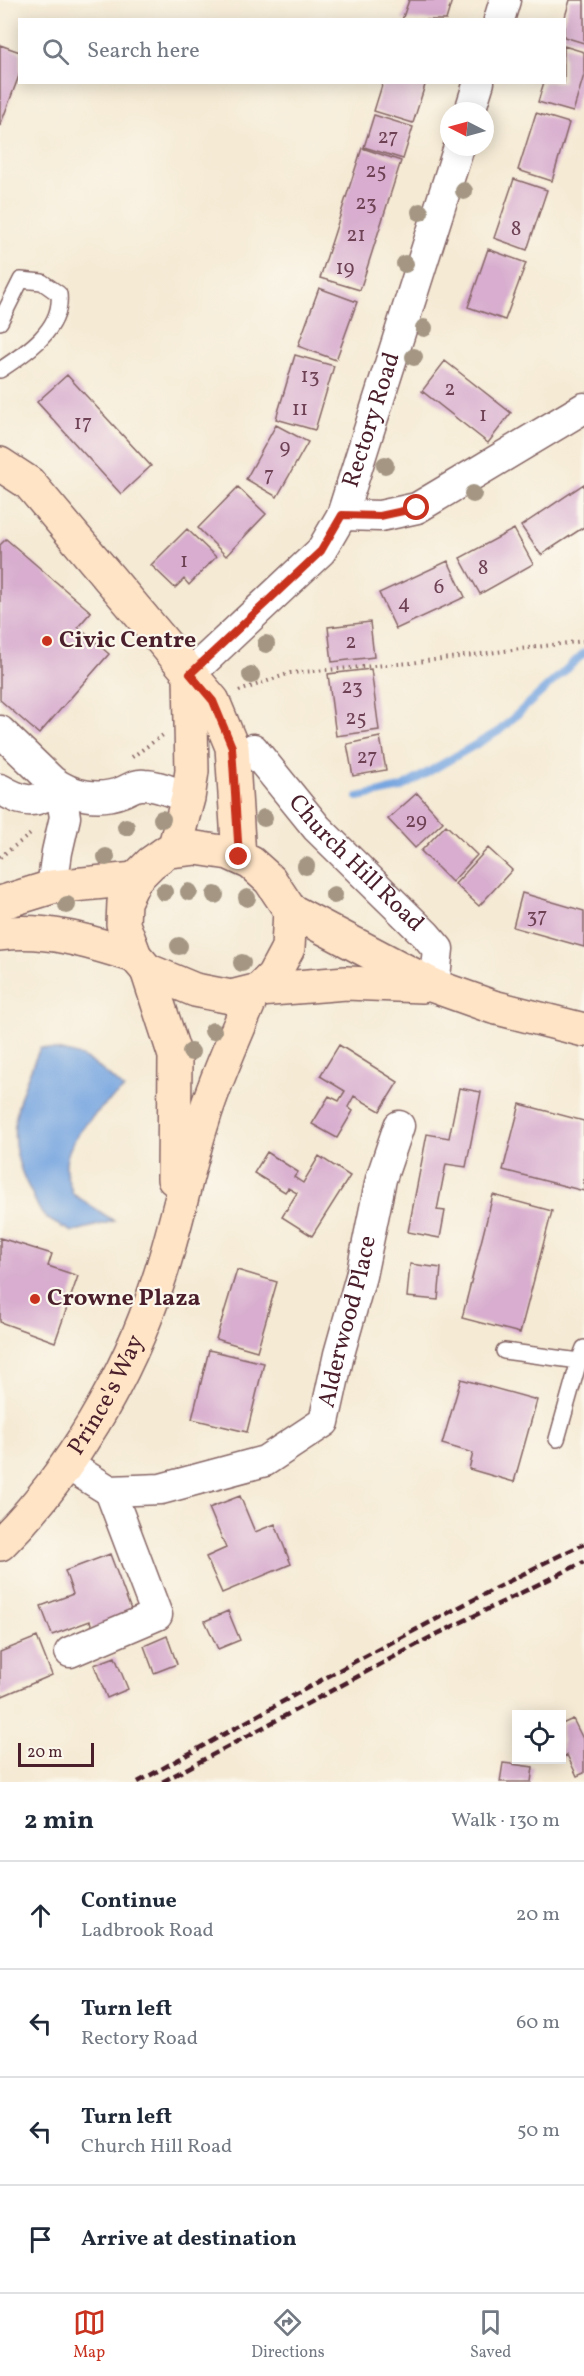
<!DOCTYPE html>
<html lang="en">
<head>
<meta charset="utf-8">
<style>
	body { margin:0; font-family:Vollkorn,serif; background:#f2f2f3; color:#1f2937 }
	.controls { position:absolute; right:18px; bottom:18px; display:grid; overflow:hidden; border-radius:0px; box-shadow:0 3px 15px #0003 }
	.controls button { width:54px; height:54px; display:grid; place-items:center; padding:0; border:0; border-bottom:2px solid #e0e1e3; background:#fff; color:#1f2937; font:30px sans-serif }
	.compass { position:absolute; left:440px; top:102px; width:54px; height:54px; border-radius:50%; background:#fff; box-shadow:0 3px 15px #0003; rotate:276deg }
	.scale { position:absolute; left:18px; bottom:15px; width:76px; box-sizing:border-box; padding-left:6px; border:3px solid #4a1f2b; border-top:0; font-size:16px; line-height:21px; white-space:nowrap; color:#4a1f2b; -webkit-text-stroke:4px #fbf7ec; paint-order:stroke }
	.stop { position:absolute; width:18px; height:18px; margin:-14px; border:4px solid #c8321e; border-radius:50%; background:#fff }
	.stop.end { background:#c8321e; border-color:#fff; box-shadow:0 2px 6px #0008 }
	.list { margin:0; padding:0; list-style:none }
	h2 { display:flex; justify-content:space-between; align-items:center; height:78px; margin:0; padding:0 24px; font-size:26px }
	h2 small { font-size:20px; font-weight:400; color:#747a83 }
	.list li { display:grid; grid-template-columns:39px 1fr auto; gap:18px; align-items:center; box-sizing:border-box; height:108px; padding:0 24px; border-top:2px solid #e0e1e3 }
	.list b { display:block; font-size:22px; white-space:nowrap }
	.list p { margin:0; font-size:20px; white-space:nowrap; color:#747a83 }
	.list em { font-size:20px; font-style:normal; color:#747a83 }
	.icon { flex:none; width:33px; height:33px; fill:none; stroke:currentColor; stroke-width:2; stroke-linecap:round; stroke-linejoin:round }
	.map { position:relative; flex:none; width:584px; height:1782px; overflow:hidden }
	.search { position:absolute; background:#fff; box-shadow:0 3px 15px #0003; left:18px; right:18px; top:18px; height:66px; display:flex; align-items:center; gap:15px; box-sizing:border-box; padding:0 21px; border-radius:0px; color:#747a83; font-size:22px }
	.sheet { height:510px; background:#fff }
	nav { display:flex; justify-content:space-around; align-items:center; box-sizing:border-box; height:84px; border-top:2px solid #e0e1e3; background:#fff; font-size:16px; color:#747a83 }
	nav a { display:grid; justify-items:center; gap:3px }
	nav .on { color:#c8321e }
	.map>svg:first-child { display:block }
	.water { fill:#77a6e0; stroke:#606286; stroke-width:1.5 }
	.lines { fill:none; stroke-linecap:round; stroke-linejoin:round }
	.stream { stroke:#77a6e0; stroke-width:8 }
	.building { fill:#d8adcf }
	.lane-casing { stroke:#866666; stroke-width:18 }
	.street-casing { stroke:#866666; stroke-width:33 }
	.secondary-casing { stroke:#866666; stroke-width:36 }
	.path { stroke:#866666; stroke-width:4; stroke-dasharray:1.5 4.5; stroke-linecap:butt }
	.lane { stroke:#fff; stroke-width:15 }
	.street { stroke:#fff; stroke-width:30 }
	.secondary { stroke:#ffe4c6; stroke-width:33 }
	.rail { stroke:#4a1f2b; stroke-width:4.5; stroke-dasharray:9 4.5; stroke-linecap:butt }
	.tree { fill:#a49683 }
	.route { stroke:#c8321e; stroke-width:8 }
	.poi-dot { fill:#c8321e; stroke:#fbf7ec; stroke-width:2 }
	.labels { text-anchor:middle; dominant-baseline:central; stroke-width:4.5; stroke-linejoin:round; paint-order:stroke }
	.number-label { font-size:21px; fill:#6e4254 }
	.street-label { font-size:24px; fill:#4a1f2b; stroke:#fbf7ec }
	.poi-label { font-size:24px; font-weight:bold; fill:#4a1f2b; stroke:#fbf7ec; text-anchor:start }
</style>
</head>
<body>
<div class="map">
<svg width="584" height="1782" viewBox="0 0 584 1782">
	<rect width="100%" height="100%" fill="#fbf7ec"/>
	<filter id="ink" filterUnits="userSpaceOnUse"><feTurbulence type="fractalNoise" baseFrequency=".0167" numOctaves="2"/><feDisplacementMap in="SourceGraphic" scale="12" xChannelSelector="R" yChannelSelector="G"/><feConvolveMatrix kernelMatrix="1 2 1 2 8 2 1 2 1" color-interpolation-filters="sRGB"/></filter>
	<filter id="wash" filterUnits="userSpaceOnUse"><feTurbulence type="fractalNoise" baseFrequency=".008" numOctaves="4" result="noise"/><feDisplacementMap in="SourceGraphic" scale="24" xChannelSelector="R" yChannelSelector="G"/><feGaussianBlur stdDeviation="1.35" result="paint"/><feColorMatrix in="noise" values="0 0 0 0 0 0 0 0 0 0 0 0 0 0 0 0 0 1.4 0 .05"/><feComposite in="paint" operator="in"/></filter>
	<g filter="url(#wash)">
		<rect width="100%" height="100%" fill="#f5ead4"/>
		<path class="water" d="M40,1048c44,4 52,13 84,41 -22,17 -61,51 -58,82 1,8 5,16 7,23l41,27 -42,11c-9,-5 -22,-10 -29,-17 -5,-6 -9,-18 -13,-25 -29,-55 -13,-88 10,-142z"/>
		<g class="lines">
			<path class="stream" d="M358,797l43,-9 98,-57 85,-78"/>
		</g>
		<g id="blocks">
			<path class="building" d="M409,0h43l-6,20h-44z
				M570,0h14v43l-20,-6v-17z
				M0,45l20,7v21l-20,53z
				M564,46l20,6v23l-11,37 -35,-10 6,-20h20z
				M383,82h43l-13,41 -39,-12z
				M536,113l33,10 -17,58 -34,-11z
				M374,115l39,12 -10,32 -39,-12z
				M362,148l39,13 -41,129 -40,-12z
				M514,179l33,11 -20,60 -33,-12z
				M488,249l38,14 -21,57 -37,-13z
				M319,288l38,14 -21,58 -38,-14z
				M295,355l39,11 -19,64 -39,-11z
				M445,361l66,52 -23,30 -66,-52z
				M67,375l84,91 -30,28 -84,-92z
				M276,425l32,17 -31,55 -31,-18z
				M584,484v43l-43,28 -20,-29z
				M238,487l28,27 -40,42 -28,-28z
				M187,529l29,28 -27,28 -5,-6 -9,9 -24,-23z
				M514,529l19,35 -53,30 -20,-36z
				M6,539l85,73 -13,15 31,27 -70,80 -39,-34v-155z
				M448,561l17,36 -69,32 -17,-36z
				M370,622l4,35 -42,5 -4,-35z
				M371,669l8,61 -43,6 -8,-62z
				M380,737l6,33 -33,6 -6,-32z
				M417,793l26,29 -28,26 -27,-29z
				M446,825l31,30 -25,27 -31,-31z
				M488,848l24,22 -33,36 -24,-22z
				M522,893l62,18v36l-71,-20z
				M339,1045l59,37 -18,29 -26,-15 -6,11 5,4 -16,27 -25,-14 17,-28 10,5 6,-10 -25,-15z
				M459,1088l22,4 -15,75 -20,-3 -9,46 8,1 -5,27 -32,-6 19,-98 22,4z
				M520,1104l64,17v70l-81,-21z
				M267,1152l31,20 -4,5 9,6 16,-27 31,20 -38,60 -30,-19 15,-24 -9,-5 -3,4 -31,-19z
				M493,1195l59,16 -32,122 -58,-15z
				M0,1238l52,16 -4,12 30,10 -23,66 -55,-20z
				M410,1264l31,4 -3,32 -31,-3z
				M237,1270l40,12 -20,69 -41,-12z
				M209,1350l55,13 -17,69 -55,-13z
				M461,1379l76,21 -23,82 -45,-13 4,-16 -31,-9z
				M240,1496l15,36 20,-8 16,40 -69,29 -16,-36 20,-9 -17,-40z
				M110,1554l26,69 -40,15 -6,-17 -38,14 -11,-29 32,-12 -8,-23z
				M228,1611l12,29 -22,9 -13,-28z
				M167,1636l10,28 -23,9 -10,-27z
				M37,1637l15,38 -52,22v-45z
				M115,1657l13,32 -21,9 -13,-33z
				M573,1719l11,22v32l-7,3 -10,-21 -5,3v-34z
				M503,1763l30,4 -2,15h-31z"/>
		</g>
	</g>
	<g filter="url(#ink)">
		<use href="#blocks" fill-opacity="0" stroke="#866666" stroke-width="1.5"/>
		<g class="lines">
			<defs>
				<path id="lane" d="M0,322l21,-42 21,2 17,12c4,35 -33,59 -59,76
					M504,1351l75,10 5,-13
					M557,1439l22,-78"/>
				<g id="street">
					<path d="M499,20l6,-20"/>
					<path d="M470,111l9,-29"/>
					<path d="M342,515l38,1 37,-8 167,-100"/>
					<path id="s1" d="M190,674l131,-123 21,-36 117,-368"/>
					<path d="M0,731l52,50c20,15 47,20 70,11 8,-3 13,-8 22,-7 15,0 30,8 44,13"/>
					<path id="s2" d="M253,749l64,79 109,107 12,14 -4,37"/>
					<path d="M0,789c26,15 34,15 60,-1l5,29 -8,35 -5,35"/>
					<path id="s3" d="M68,1465l42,26 51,-2 104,-28 59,-39 15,-68 22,-78 20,-97 18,-53"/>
					<path d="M70,1652l87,-37 -47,-124"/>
				</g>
				<g id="secondary">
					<path d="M0,464l29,19 184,218 19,46 7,110"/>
					<path d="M196,848l33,5 22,10 19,17 20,30 -2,38 -15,28 -14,14 -28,7 -36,-7 -48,-20 -12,-14 -12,-32 1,-22 11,-23 16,-16 17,-12z"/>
					<path d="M174,849l14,-51 4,-27 -2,-97"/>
					<path d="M0,903l52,-16 83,-8"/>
					<path d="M290,910l144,76 59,21 91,23"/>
					<path d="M0,934c47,-6 91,8 135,22"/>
					<path d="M147,970l28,86 -1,123"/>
					<path d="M259,990l87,-7 76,3"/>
					<path id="s4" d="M0,1544c70,-69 128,-168 158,-262 18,-53 28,-109 45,-162 13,-43 33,-85 50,-127"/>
				</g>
			</defs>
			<use href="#lane" class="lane-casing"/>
			<use href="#street" class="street-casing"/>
			<use href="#secondary" class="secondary-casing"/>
			<path class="path" d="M239,691l51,-18 120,-10 174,-22
				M132,757l31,-22
				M0,857l32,-24"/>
			<use href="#lane" class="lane"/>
			<use href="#street" class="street"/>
			<use href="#secondary" class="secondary"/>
			<path class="rail" d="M138,1782l216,-120 192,-100 38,-18
				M162,1782l269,-145 153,-75"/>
		</g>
		<g class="tree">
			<circle cx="464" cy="191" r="9"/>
			<circle cx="420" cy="212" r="9"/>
			<circle cx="405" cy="264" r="9"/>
			<circle cx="424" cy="328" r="9"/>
			<circle cx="414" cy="357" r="9"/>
			<circle cx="385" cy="465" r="9"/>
			<circle cx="473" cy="494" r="9"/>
			<circle cx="266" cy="644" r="9"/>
			<circle cx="251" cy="675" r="9"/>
			<circle cx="264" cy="818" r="9"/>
			<circle cx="162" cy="819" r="9"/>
			<circle cx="126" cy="827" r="9"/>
			<circle cx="106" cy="857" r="9"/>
			<circle cx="306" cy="866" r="9"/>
			<circle cx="164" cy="892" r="9"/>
			<circle cx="189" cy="892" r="9"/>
			<circle cx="215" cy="895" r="9"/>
			<circle cx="334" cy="895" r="9"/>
			<circle cx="247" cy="898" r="9"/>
			<circle cx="67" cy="905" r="9"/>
			<circle cx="179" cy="946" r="9"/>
			<circle cx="242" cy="963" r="9"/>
			<circle cx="213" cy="1031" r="9"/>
			<circle cx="191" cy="1052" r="9"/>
		</g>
	</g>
	<g class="lines" filter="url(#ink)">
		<path class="route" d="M239,857l-7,-110 -19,-46 -23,-27 131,-123 21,-36 38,1 37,-8"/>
	</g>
	<g class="poi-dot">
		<circle cx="47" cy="641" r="6"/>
		<circle cx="35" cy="1299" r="6"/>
	</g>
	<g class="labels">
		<g class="number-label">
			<text x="388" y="137">27</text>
			<text x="376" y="171">25</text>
			<text x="366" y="203">23</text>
			<text x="516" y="229">8</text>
			<text x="356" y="235">21</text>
			<text x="345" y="268">19</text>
			<text x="310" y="376">13</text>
			<text x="450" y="389">2</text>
			<text x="300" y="409">11</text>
			<text x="483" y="415">1</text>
			<text x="83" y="423">17</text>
			<text x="285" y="447">9</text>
			<text x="269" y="475">7</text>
			<text x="184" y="561">1</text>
			<text x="483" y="568">8</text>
			<text x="439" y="587">6</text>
			<text x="404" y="603">4</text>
			<text x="351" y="642">2</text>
			<text x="352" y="687">23</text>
			<text x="356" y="718">25</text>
			<text x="367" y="757">27</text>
			<text x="416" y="821">29</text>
			<text x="537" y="916">37</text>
		</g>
		<g class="street-label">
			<text stroke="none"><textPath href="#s1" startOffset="321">Rectory Road</textPath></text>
			<text stroke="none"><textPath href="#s2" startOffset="154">Church Hill Road</textPath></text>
			<text stroke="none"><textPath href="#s3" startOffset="382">Alderwood Place</textPath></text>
			<text stroke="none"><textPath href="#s4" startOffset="184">Prince's Way</textPath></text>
		</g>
		<g class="poi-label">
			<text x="59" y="641">Civic Centre</text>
			<text x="47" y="1299">Crowne Plaza</text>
		</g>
	</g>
</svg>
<div class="controls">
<button><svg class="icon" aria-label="locate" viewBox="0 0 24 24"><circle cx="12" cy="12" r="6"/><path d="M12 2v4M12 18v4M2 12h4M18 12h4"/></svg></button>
</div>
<svg class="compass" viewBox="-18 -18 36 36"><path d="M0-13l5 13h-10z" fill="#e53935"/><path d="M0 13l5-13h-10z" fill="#747a83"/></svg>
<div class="scale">20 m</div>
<div class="stop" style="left:417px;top:508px"></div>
<div class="stop end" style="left:239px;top:857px"></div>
<div class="search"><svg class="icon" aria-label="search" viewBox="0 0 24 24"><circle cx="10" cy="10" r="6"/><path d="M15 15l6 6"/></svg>Search here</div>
</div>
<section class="sheet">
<h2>2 min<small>Walk · 130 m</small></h2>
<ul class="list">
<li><svg class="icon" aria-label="ahead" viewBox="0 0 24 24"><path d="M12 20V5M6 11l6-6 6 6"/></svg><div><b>Continue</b><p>Ladbrook Road</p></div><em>20 m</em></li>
<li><svg class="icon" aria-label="left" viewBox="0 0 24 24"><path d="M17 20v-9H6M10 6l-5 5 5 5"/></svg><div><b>Turn left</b><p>Rectory Road</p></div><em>60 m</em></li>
<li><svg class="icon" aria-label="left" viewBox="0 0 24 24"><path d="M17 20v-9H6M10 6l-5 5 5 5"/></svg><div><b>Turn left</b><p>Church Hill Road</p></div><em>50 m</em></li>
<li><svg class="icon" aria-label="arrive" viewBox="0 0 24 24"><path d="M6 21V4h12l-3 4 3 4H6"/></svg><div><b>Arrive at destination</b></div></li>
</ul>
</section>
<nav>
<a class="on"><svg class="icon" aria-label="map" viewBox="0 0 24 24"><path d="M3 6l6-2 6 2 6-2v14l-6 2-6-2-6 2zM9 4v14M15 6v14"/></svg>Map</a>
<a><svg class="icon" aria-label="directions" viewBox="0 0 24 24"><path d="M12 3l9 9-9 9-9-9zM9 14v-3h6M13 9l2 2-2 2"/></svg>Directions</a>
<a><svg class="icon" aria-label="saved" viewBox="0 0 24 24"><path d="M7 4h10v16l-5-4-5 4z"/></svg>Saved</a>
</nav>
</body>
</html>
